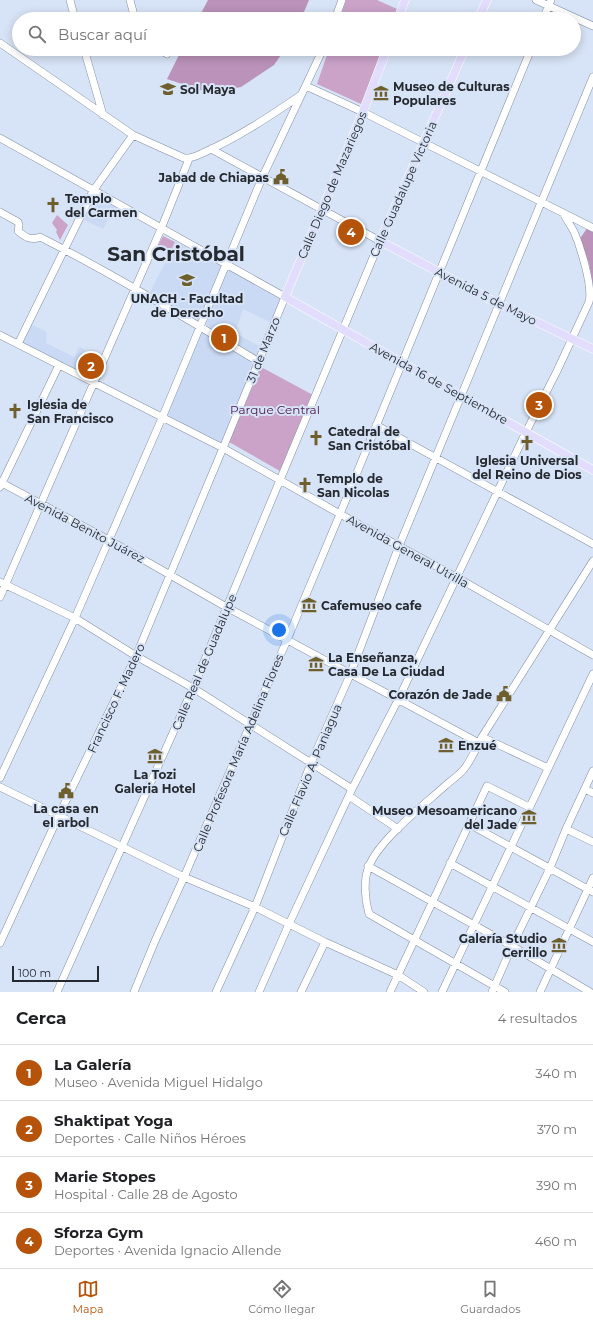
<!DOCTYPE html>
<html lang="es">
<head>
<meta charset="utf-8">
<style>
	body { margin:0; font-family:Montserrat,sans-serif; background:#f2f2f2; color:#202124 }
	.scale { position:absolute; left:12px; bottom:10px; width:87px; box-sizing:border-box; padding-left:4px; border:2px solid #252930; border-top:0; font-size:11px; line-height:14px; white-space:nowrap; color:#252930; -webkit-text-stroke:3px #d7e3f6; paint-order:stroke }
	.you { position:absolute; left:279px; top:630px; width:14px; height:14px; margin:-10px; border:3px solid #fff; border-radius:50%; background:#1a73e8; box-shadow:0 0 0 6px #1a73e833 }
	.badge { display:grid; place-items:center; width:26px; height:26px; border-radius:50%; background:#b45309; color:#fff; font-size:13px; font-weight:700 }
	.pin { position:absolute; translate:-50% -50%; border:2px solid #fff; box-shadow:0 1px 4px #0006 }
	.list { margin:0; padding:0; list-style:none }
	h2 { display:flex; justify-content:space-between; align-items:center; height:52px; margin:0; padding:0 16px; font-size:17px }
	h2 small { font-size:13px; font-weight:400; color:#757577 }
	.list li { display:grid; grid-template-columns:26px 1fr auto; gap:12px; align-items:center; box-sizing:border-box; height:56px; padding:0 16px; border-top:1px solid #e0e0e0 }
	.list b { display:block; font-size:15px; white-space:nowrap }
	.list p { margin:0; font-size:13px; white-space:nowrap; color:#757577 }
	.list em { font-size:13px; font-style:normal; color:#757577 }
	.icon { flex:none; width:22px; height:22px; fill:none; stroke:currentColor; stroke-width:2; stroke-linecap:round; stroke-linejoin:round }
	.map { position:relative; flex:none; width:593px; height:992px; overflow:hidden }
	.search { position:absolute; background:#fff; box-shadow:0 2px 10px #0003; left:12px; right:12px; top:12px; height:44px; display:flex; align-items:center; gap:10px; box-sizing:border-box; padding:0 14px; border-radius:22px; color:#757577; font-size:15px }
	.sheet { height:276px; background:#fff }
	nav { display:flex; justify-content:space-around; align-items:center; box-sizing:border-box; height:56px; border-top:1px solid #e0e0e0; background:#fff; font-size:11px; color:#757577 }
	nav a { display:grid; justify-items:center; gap:2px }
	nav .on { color:#b45309 }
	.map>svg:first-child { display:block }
	.built { fill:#cadaf4 }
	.green { fill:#cba3c9 }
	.forest { fill:#bb92ba }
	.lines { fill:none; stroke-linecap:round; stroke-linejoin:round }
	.minor-casing { stroke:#838ea0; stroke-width:8 }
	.major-casing { stroke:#fff; stroke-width:9 }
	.minor { stroke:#fff; stroke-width:7 }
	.major { stroke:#e2dcfd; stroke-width:8 }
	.labels { text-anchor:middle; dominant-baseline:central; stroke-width:4; stroke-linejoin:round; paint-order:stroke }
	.poi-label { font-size:12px; font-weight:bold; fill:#252930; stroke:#d7e3f6; text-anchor:start }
	.street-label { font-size:12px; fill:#252930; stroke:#d7e3f6 }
	.park-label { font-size:12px; fill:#481548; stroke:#d7e3f6 }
	.town-label { font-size:20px; font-weight:bold; fill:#252930; stroke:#d7e3f6 }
</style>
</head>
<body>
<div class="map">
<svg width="593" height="992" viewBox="0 0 593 992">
	<rect width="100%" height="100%" fill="#d7e3f6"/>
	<path class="built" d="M96,195l20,10 -13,24 -20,-10z
		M176,242l47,25 -25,55 -48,-30z
		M227,268l55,30 -10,25 -29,-14 -8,24 26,14 -5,10 -50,-32z
		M30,324l17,8 -1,11 28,14 5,-10 6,2 -3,7 16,8 -6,13 -71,-34z
		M202,332l57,29 -37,82 -57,-28z"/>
	<path class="green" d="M346,0h31l20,9 -3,10h-54z
		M329,49h53l-21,55 -44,-20z
		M57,215l11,10 -8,15 -4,-8 1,-2 -5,-7z
		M163,236l12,6 -6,12 -12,-6z
		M261,367l52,28 -33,76 -51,-29z"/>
	<path class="forest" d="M208,0h101l-8,19h-103z
		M182,49h103l-11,16 -33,22 -28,5 -13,-2 -33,-11z
		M588,227l5,2v56l-4,-22 -10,-23z"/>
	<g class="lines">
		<defs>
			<path id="minor" d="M70,0l5,19
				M130,0l5,19
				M536,0l57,26
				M335,19l7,-19
				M543,19l8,-19
				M0,43l133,92 51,23c8,1 14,-3 21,-6 34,-15 65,-36 96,-57
				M84,49l19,66
				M158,49l9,5
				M306,86l57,26 230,116
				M0,138l285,159 -62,151 -87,208 -77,159 -59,128
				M0,212l18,10 1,3 -1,6c7,6 13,10 22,6 75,38 147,82 219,125
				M0,335l223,113 117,66 116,63 137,78
				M18,344l75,-153 40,-56
				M376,425l217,119
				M0,482l109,58 119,68 251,135
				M0,487l59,-122
				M0,582l75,36 61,38 57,32 159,101
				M0,597l161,-368 28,-70
				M482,737l66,31
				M0,778l75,-160 87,-200 100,-240 61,-129
				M0,787l184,90 71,30 70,35 73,33 26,17
				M585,789l8,4
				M349,796l49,33
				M469,824l124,68
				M566,829l27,13
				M450,863l143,79
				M368,866l144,80 78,46
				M57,992l136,-304 187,-447 -169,-92
				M134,992l21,-51 29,-64 103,-237 53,-126 191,-465
				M216,992l39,-85 56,-144 39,-88 49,-129 194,-469
				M259,992l30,-68 63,-135 46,-89 128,-268 31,-61 32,-69c4,-15 -8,-53 -14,-68 -3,-7 -8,-13 -11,-20
				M301,992l24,-50
				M390,992l97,-206 42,21
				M442,992l151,-318
				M492,992l20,-46 38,-78 16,-39 27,-58
				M505,992l-136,-78c-4,-14 -6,-34 0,-48 11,-27 55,-61 77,-81 6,-5 13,-10 18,-16 8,-10 12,-21 18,-32l111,-176
				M540,992l53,-114"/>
			<path id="major" d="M398,19l7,-19
				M478,19l9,-19
				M387,49l-24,63 -78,185 308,173
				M465,49l-85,192 119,63 94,45"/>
		</defs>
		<use href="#minor" class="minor-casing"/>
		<use href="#major" class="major-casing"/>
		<use href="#minor" class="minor"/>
		<use href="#major" class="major"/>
	</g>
	<defs>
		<symbol id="school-bare" viewBox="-9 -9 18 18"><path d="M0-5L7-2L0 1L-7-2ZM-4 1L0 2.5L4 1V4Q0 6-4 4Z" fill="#6e5f2d" stroke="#d7e3f6" stroke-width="2.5" paint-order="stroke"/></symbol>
		<symbol id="museum-bare" viewBox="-9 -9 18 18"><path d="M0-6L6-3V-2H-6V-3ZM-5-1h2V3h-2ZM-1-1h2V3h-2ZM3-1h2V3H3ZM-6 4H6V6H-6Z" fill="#6e5f2d" stroke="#d7e3f6" stroke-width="2.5" paint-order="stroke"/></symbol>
		<symbol id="civic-bare" viewBox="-9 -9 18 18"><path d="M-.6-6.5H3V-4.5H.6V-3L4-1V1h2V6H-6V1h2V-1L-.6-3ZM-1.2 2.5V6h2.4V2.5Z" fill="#6e5f2d" stroke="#d7e3f6" stroke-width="2.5" paint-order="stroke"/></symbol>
		<symbol id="church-bare" viewBox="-9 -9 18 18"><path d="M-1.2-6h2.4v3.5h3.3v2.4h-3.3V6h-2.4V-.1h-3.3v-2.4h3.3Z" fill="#6e5f2d" stroke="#d7e3f6" stroke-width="2.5" paint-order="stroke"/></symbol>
		<symbol id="university-bare" viewBox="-9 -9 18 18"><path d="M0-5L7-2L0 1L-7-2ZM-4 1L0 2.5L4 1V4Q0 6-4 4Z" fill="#6e5f2d" stroke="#d7e3f6" stroke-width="2.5" paint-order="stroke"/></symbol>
	</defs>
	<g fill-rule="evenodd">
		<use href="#school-bare" x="157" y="78" width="22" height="22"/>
		<use href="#museum-bare" x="370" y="82" width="22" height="22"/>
		<use href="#civic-bare" x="270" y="166" width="22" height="22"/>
		<use href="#church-bare" x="42" y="194" width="22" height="22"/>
		<use href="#university-bare" x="176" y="269" width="22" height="22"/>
		<use href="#church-bare" x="4" y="400" width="22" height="22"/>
		<use href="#church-bare" x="305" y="427" width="22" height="22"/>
		<use href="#church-bare" x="516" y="432" width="22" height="22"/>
		<use href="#church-bare" x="294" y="474" width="22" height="22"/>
		<use href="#museum-bare" x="298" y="594" width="22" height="22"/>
		<use href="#museum-bare" x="305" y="653" width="22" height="22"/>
		<use href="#civic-bare" x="493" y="683" width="22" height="22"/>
		<use href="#museum-bare" x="435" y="734" width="22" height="22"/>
		<use href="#museum-bare" x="144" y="745" width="22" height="22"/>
		<use href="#civic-bare" x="55" y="780" width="22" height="22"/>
		<use href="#museum-bare" x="518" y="806" width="22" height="22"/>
		<use href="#museum-bare" x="548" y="934" width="22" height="22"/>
	</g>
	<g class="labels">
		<g class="poi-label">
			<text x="393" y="86">Museo de Culturas<tspan x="393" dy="14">Populares</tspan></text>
			<text x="180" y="89">Sol Maya</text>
			<text x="269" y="177" text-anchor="end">Jabad de Chiapas</text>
			<text x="65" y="198">Templo<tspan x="65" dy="14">del Carmen</tspan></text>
			<text x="187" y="298" text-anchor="middle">UNACH - Facultad<tspan x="187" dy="14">de Derecho</tspan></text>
			<text x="27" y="404">Iglesia de<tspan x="27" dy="14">San Francisco</tspan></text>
			<text x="328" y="431">Catedral de<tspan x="328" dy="14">San Cristóbal</tspan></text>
			<text x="527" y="460" text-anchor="middle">Iglesia Universal<tspan x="527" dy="14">del Reino de Dios</tspan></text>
			<text x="317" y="478">Templo de<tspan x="317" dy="14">San Nicolas</tspan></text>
			<text x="321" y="605">Cafemuseo cafe</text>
			<text x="328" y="657">La Enseñanza,<tspan x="328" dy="14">Casa De La Ciudad</tspan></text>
			<text x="492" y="694" text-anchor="end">Corazón de Jade</text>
			<text x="458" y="745">Enzué</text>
			<text x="155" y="774" text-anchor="middle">La Tozi<tspan x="155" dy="14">Galeria Hotel</tspan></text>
			<text x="66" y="808" text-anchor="middle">La casa en<tspan x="66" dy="14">el arbol</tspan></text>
			<text x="517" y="810" text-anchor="end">Museo Mesoamericano<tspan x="517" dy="14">del Jade</tspan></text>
			<text x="547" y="938" text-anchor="end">Galería Studio<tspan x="547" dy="14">Cerrillo</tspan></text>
		</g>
		<g class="street-label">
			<text transform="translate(332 185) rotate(-67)">Calle Diego de Mazariegos</text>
			<text transform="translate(403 189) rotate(-66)">Calle Guadalupe Victoria</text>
			<text transform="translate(486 296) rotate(27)">Avenida 5 de Mayo</text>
			<text transform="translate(263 350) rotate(-68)">31 de Marzo</text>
			<text transform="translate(439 383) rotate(29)">Avenida 16 de Septiembre</text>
			<text transform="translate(85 528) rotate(28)">Avenida Benito Juárez</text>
			<text transform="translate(408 551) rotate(29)">Avenida General Utrilla</text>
			<text transform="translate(204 662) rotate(-67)">Calle Real de Guadalupe</text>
			<text transform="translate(116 698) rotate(-65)">Francisco F. Madero</text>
			<text transform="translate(238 753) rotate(-67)">Calle Profesora María Adelina Flores</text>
			<text transform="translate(310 770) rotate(-67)">Calle Flavio A. Paniagua</text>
		</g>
		<g class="park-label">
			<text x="275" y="409">Parque Central</text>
		</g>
		<g class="town-label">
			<text x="176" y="254">San Cristóbal</text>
		</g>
	</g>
</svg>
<div class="scale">100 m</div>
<div class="you"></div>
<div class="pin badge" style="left:224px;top:338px">1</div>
<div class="pin badge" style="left:91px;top:366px">2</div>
<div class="pin badge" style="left:539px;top:405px">3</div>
<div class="pin badge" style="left:351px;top:232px">4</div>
<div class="search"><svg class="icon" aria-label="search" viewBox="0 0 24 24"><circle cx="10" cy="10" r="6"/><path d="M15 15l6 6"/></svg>Buscar aquí</div>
</div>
<section class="sheet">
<h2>Cerca<small>4 resultados</small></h2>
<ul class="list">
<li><span class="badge">1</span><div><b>La Galería</b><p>Museo · Avenida Miguel Hidalgo</p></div><em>340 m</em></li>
<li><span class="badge">2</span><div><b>Shaktipat Yoga</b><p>Deportes · Calle Niños Héroes</p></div><em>370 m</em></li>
<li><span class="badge">3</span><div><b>Marie Stopes</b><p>Hospital · Calle 28 de Agosto</p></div><em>390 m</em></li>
<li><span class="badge">4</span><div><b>Sforza Gym</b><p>Deportes · Avenida Ignacio Allende</p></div><em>460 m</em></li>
</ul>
</section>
<nav>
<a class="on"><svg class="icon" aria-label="map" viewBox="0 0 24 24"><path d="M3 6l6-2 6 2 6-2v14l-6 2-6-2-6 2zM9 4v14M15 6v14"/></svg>Mapa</a>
<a><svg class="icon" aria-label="directions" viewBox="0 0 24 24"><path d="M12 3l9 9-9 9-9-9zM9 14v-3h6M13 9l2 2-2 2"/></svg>Cómo llegar</a>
<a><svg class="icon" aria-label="saved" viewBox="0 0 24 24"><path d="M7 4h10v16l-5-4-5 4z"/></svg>Guardados</a>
</nav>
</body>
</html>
